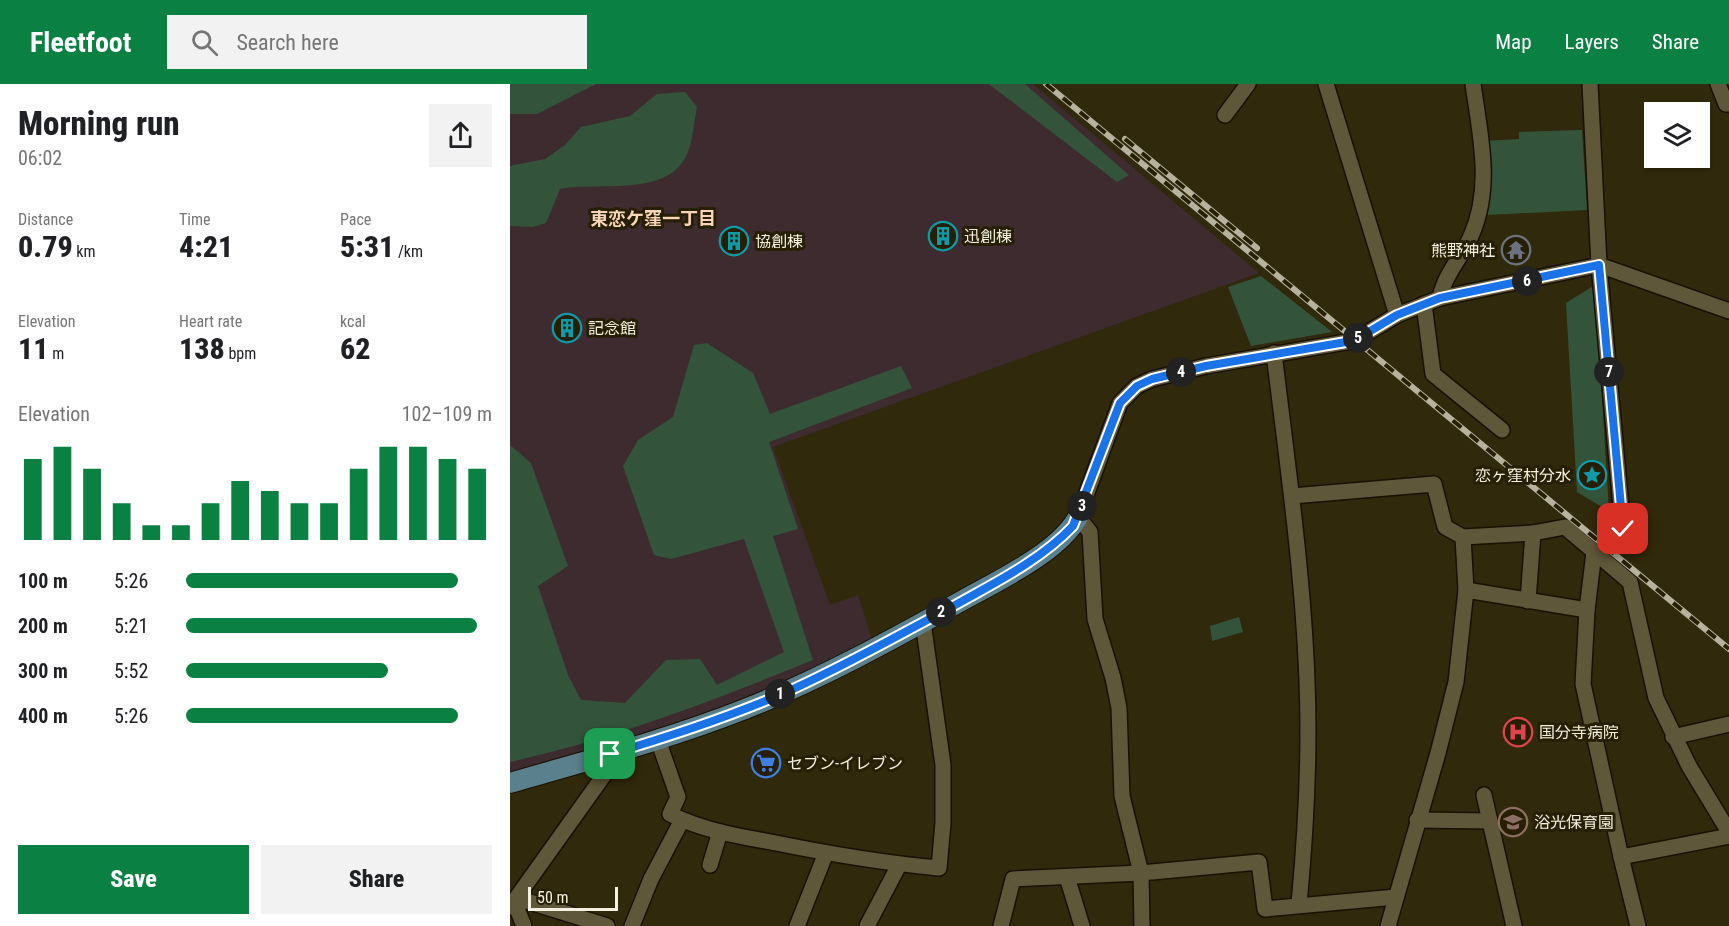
<!DOCTYPE html>
<meta charset="utf-8">
<style>
body{margin:0;font-family:"Roboto Condensed","Noto Sans JP",sans-serif;background:#f2f2f2;color:#202124;height:100vh;display:flex;flex-direction:column;font-size:22px;white-space:nowrap}
*{box-sizing:border-box;margin:0}
p{font-size:20px;color:#757577}
.icon{flex:none;width:33px;height:33px;fill:none;stroke:currentColor;stroke-width:2;stroke-linecap:round;stroke-linejoin:round}
.map{position:relative;flex:1;overflow:hidden}
.side{display:flex;flex-direction:column;background:#fff;width:510px}
.side>*{flex:none}
.controls{position:absolute;left:1134px;top:18px;display:grid;gap:12px}
.controls a{display:grid;place-items:center;width:66px;height:66px;border-radius:0px;background:#fff;box-shadow:0 2px 4px #0004;font-size:30px}
.scale{position:absolute;left:18px;bottom:15px;width:90px;box-sizing:border-box;padding-left:6px;border:3px solid #f4f0df;border-top:0;font-size:16px;line-height:21px;white-space:nowrap;color:#f4f0df;-webkit-text-stroke:4px #271f03;paint-order:stroke}
.pin{position:absolute;display:grid;place-items:center;width:51px;height:51px;color:#fff;margin:-26px;border-radius:12px;box-shadow:0 3px 9px #0006}
.km{position:absolute;width:30px;height:30px;margin:-15px;border-radius:50%;background:#222;color:#fff;font-size:16px;line-height:30px;text-align:center}
.round{display:grid;place-items:center;flex:none;width:63px;height:63px;border-radius:0px;background:#f2f2f2}
.summary{display:flex;align-items:center;justify-content:space-between;height:102px;padding:0 18px}
h1{font-size:33px;font-weight:800;line-height:45px}
.stats{display:grid;grid-template-columns:repeat(3,1fr);gap:9px;height:102px;padding:6px 18px}
.stats div{display:grid;align-content:center}
.stats b{font-size:30px;font-weight:800}
.stats small{font-size:16px;font-weight:400}
.stats p{font-size:16px}
.chart{height:168px;padding:12px 18px}
.chart p{display:flex;justify-content:space-between}
.chart svg{width:100%;height:108px;margin-top:6px;stroke:#0b8043;stroke-width:6}
.cta{display:flex;gap:12px;margin-top:auto;padding:12px 18px}
.cta a{flex:1;height:69px;border-radius:0px;background:#0b8043;color:#fff;font-size:24px;font-weight:800;line-height:69px;text-align:center}
.cta a+a{background:#f2f2f2;color:#202124}
ul{padding:0 18px;list-style:none;font-size:20px}
li{display:grid;grid-template-columns:96px 72px 1fr;align-items:center;height:45px}
li i{height:15px;border-radius:8px;background:#0b8043}
header{display:flex;align-items:center;gap:36px;box-sizing:border-box;height:84px;padding:0 30px;background:#0b8043;color:#fff}
header strong{font-size:28px}
nav{display:flex;gap:33px;margin-inline-start:auto;font-size:21px}
.search{width:420px;height:54px;background:#f2f2f2;display:flex;align-items:center;gap:15px;box-sizing:border-box;padding:0 21px;border-radius:0px;color:#757577;font-size:22px}
main{display:flex;flex:1;min-height:0}
.map>svg:first-child{display:block}
.commercial{fill:#3e2b30}
.green{fill:#33543b}
.lines{fill:none;stroke-linecap:round;stroke-linejoin:round}
.minor-casing{stroke:#191100;stroke-width:18}
.major-casing{stroke:#191100;stroke-width:22}
.minor{stroke:#5f5739;stroke-width:15}
.major{stroke:#5b808d;stroke-width:20}
.rail-casing{stroke:#b7b29d;stroke-width:6}
.rail{stroke:#271f03;stroke-width:4;stroke-dasharray:11;stroke-linecap:butt}
.route-casing{stroke:#fff;stroke-width:12}
.route{stroke:#1a73e8;stroke-width:8}
.labels{text-anchor:middle;dominant-baseline:central;stroke-width:6;stroke-linejoin:round;paint-order:stroke}
.poi-label{font-size:16px;fill:#f4f0df;stroke:#271f03;text-anchor:start}
.neighbourhood-label{font-size:18px;font-weight:bold;fill:#fad6b4;stroke:#271f03}
</style>
<header>
<strong>Fleetfoot</strong>
<div class="search"><svg class="icon" aria-label="search" viewBox="0 0 24 24"><circle cx="10" cy="10" r="6"/><path d="M15 15l6 6"/></svg>Search here</div>
<nav><a>Map</a><a>Layers</a><a>Share</a></nav>
</header>
<main>
<section class="side">
<div class="summary"><div><h1>Morning run</h1><p>06:02</p></div><a class="round"><svg class="icon" aria-label="share" viewBox="0 0 24 24"><path d="M12 15V3M7 8l5-5 5 5M5 13v7h14v-7"/></svg></a></div>
<div class="stats">
<div><p>Distance</p><b>0.79<small> km</small></b></div>
<div><p>Time</p><b>4:21</b></div>
<div><p>Pace</p><b>5:31<small> /km</small></b></div>
</div>
<div class="stats">
<div><p>Elevation</p><b>11<small> m</small></b></div>
<div><p>Heart rate</p><b>138<small> bpm</small></b></div>
<div><p>kcal</p><b>62</b></div>
</div>
<div class="chart"><p><span>Elevation</span>102–109 m</p>
<svg viewBox="0 0 160 44" preserveAspectRatio="none"><path d="M5 44V11M15 44V6M25 44V15M35 44V29M45 44V38M55 44V38M65 44V29M75 44V20M85 44V24M95 44V29M105 44V29M115 44V15M125 44V6M135 44V6M145 44V11M155 44V15"/></svg>
</div>
<ul>
<li><b>100 m</b>5:26<i style="width:89%"></i></li>
<li><b>200 m</b>5:21<i style="width:95%"></i></li>
<li><b>300 m</b>5:52<i style="width:66%"></i></li>
<li><b>400 m</b>5:26<i style="width:89%"></i></li>
</ul>
<div class="cta"><a>Save</a><a>Share</a></div>
</section>
<div class="map">
<svg width="1219" height="842" viewBox="0 0 1219 842">
<rect width="100%" height="100%" fill="#31290c"/>
<path class="commercial" d="M 0,0 L 523,0 L 749,189 L 263,363 L 320,521 L 348,511 L 362,556 L 278,597 L 158,644 L 0,689 Z"/>
<g class="green">
<path d="M 0,0 L 86,0 L 27,30 L 0,30 Z"/>
<path d="M 479,0 L 515,0 L 619,91 L 607,98 Z"/>
<path d="M 175,8 L 187,23 C 184,37 183,55 178,68 C 160,115 87,97 50,105 L 36,139 L 23,143 L 0,142 L 0,82 L 35,75 L 55,61 L 71,43 L 120,32 L 147,10 Z"/>
<path d="M 1072,46 L 1077,126 L 977,131 L 974,57 L 1009,55 L 1009,48 Z"/>
<path d="M 751,192 L 822,248 L 741,262 L 718,203 Z"/>
<path d="M 1085,201 L 1099,427 L 1067,408 L 1056,219 Z"/>
<path d="M 197,259 L 243,289 L 260,330 L 391,282 L 402,304 L 259,358 L 288,445 L 263,452 L 303,576 C 205,616 104,655 0,678 L 0,361 L 21,379 L 58,482 L 28,502 L 58,591 L 71,616 L 115,619 L 156,576 L 190,575 L 207,601 L 274,568 L 234,455 L 161,475 L 144,471 L 113,382 L 128,356 L 163,333 L 184,261 Z"/>
<path d="M 729,533 L 733,548 L 702,557 L 700,542 Z"/>
</g>
<g class="lines">
<g class="minor-casing">
<g id="minor">
<path d="M 816,0 L 887,231"/>
<path d="M 1080,0 L 1089,181 L 1113,445"/>
<path d="M 1208,0 L 1216,20 L 1219,20"/>
<path d="M 715,31 L 738,0"/>
<path d="M 1089,181 L 1219,227"/>
<path d="M 930,214 C 934,191 952,173 961,152 C 983,103 970,51 963,0"/>
<path d="M 914,220 L 923,290 L 992,346"/>
<path d="M 764,269 C 777,378 793,487 797,597 C 800,671 796,746 789,820"/>
<path d="M 782,412 L 924,400 L 935,443 L 953,453 L 1023,449 L 1055,443 L 1120,498 L 1146,614 L 1179,682 L 1219,748"/>
<path d="M 956,506 L 1077,526 L 1073,600 L 1111,773 L 1219,752"/>
<path d="M 1018,517 L 1023,449"/>
<path d="M 1077,526 L 1084,468"/>
<path d="M 1163,653 L 1219,640"/>
<path d="M 148,656 L 168,713 L 160,730 C 194,747 229,752 266,759 C 320,770 374,779 429,784 L 433,739 L 433,681 L 413,538"/>
<path d="M 974,711 L 1004,842"/>
<path d="M 907,736 L 980,737"/>
<path d="M 1111,773 L 1128,842"/>
<path d="M 200,781 L 210,748"/>
<path d="M 557,793 L 572,842"/>
<path d="M 7,814 L 97,842"/>
<path d="M 0,819 L 8,827 L 14,842"/>
<path d="M 2,820 L 102,680 L 100,670"/>
<path d="M 122,842 L 141,795 L 172,736"/>
<path d="M 287,842 L 316,769"/>
<path d="M 357,842 L 389,781"/>
<path d="M 491,842 L 503,795 L 631,789 L 749,778 L 755,825 L 886,813"/>
<path d="M 632,842 L 631,789 L 612,712 L 609,624 L 603,594 L 585,535 L 580,448 L 568,433 L 610,319 L 627,302 L 642,295 L 696,282 L 836,258 L 852,252 L 887,231 L 930,214 L 1089,181"/>
<path d="M 878,842 L 928,669 L 946,598 L 956,506 L 953,453"/>
</g>
</g>
<g class="major-casing">
<path id="major" d="M 0,699 C 79,676 159,655 235,625 C 311,595 383,555 455,515 C 489,496 549,468 568,433"/>
</g>
<use href="#minor" class="minor"/>
<use href="#major" class="major"/>
<g class="rail-casing">
<g id="rail">
<path d="M 536,0 L 1219,565"/>
<path d="M 615,55 L 747,164"/>
</g>
</g>
<use href="#rail" class="rail"/>
</g>
<g class="lines">
<g class="route-casing">
<path id="route" d="M 100,670 C 158,653 216,634 272,610 C 329,585 383,554 438,525 C 480,501 529,478 563,442 L 610,319 L 627,302 L 642,295 L 696,282 L 836,258 L 852,252 L 887,231 L 930,214 L 1089,181 L 1113,445"/>
</g>
<use href="#route" class="route"/>
</g>
<defs>
<g id="building-ring" transform="scale(1.5)"><circle r="9.5" fill="#271f03" stroke="#0f9aa8" stroke-width="1.5"/><path d="M-4-6H4V6H1V3H-1V6H-4ZM-2.5-4.3h1.7v1.8h-1.7ZM.8-4.3h1.7v1.8H.8ZM-2.5-1h1.7V.8h-1.7ZM.8-1h1.7V.8H.8Z" fill="#0f9aa8"/></g>
<g id="temple-ring" transform="scale(1.5)"><circle r="9.5" fill="#271f03" stroke="#6b7280" stroke-width="1.5"/><path d="M0-6L5-2H3V0L6.5 2.5H4V6H1.5V3h-3V6H-4V2.5H-6.5L-3 0V-2H-5Z" fill="#6b7280"/></g>
<g id="sight-ring" transform="scale(1.5)"><circle r="9.5" fill="#271f03" stroke="#0f9aa8" stroke-width="1.5"/><path d="M0-6L1.8-2.2L6-1.7L2.9 1.2L3.7 5.4L0 3.3L-3.7 5.4L-2.9 1.2L-6-1.7L-1.8-2.2Z" fill="#0f9aa8"/></g>
<g id="hospital-ring" transform="scale(1.5)"><circle r="9.5" fill="#271f03" stroke="#e0444e" stroke-width="1.5"/><path d="M-5-5h3v3.5h4V-5h3V5h-3V1.5h-4V5h-3Z" fill="#e0444e"/></g>
<g id="supermarket-ring" transform="scale(1.5)"><circle r="9.5" fill="#271f03" stroke="#3f7fe0" stroke-width="1.5"/><path d="M-6-5.5h2.5l.6 2H6L4.5 2H-2.5L-4.4-4H-6ZM-1.5 3.2a1.3 1.3 0 1 0 .1 0ZM3 3.2a1.3 1.3 0 1 0 .1 0Z" fill="#3f7fe0"/></g>
<g id="school-ring" transform="scale(1.5)"><circle r="9.5" fill="#271f03" stroke="#8d6e63" stroke-width="1.5"/><path d="M0-5L7-2L0 1L-7-2ZM-4 1L0 2.5L4 1V4Q0 6-4 4Z" fill="#8d6e63"/></g>
</defs>
<g fill-rule="evenodd">
<use href="#building-ring" x="433" y="152"/>
<use href="#building-ring" x="224" y="157"/>
<use href="#temple-ring" x="1006" y="166"/>
<use href="#building-ring" x="57" y="244"/>
<use href="#sight-ring" x="1082" y="391"/>
<use href="#hospital-ring" x="1008" y="648"/>
<use href="#supermarket-ring" x="256" y="679"/>
<use href="#school-ring" x="1003" y="738"/>
</g>
<g class="labels">
<g class="poi-label">
<text x="454" y="152">迅創棟</text>
<text x="245" y="157">協創棟</text>
<text x="985" y="166" text-anchor="end">熊野神社</text>
<text x="78" y="244">記念館</text>
<text x="1061" y="391" text-anchor="end">恋ヶ窪村分水</text>
<text x="1029" y="648">国分寺病院</text>
<text x="277" y="679">セブン-イレブン</text>
<text x="1024" y="738">浴光保育園</text>
</g>
<g class="neighbourhood-label">
<text x="143" y="134">東恋ケ窪一丁目</text>
</g>
</g>
</svg>
<div class="controls">
<a><svg class="icon" aria-label="layers" viewBox="0 0 24 24"><path d="M12 4l9 5-9 5-9-5zM3 14l9 5 9-5"/></svg></a>
</div>
<div class="scale">50 m</div>
<div class="pin" style="left:100px;top:670px;background:#1e9e55"><svg class="icon" aria-label="arrive" viewBox="0 0 24 24"><path d="M6 21V4h12l-3 4 3 4H6"/></svg></div>
<div class="pin" style="left:1113px;top:445px;background:#d93025"><svg class="icon" aria-label="check" viewBox="0 0 24 24"><path d="M5 12l5 5 9-10"/></svg></div>
<b class="km" style="left:270px;top:610px">1</b>
<b class="km" style="left:431px;top:528px">2</b>
<b class="km" style="left:572px;top:422px">3</b>
<b class="km" style="left:671px;top:288px">4</b>
<b class="km" style="left:848px;top:254px">5</b>
<b class="km" style="left:1017px;top:197px">6</b>
<b class="km" style="left:1099px;top:288px">7</b>
</div>
</main>
